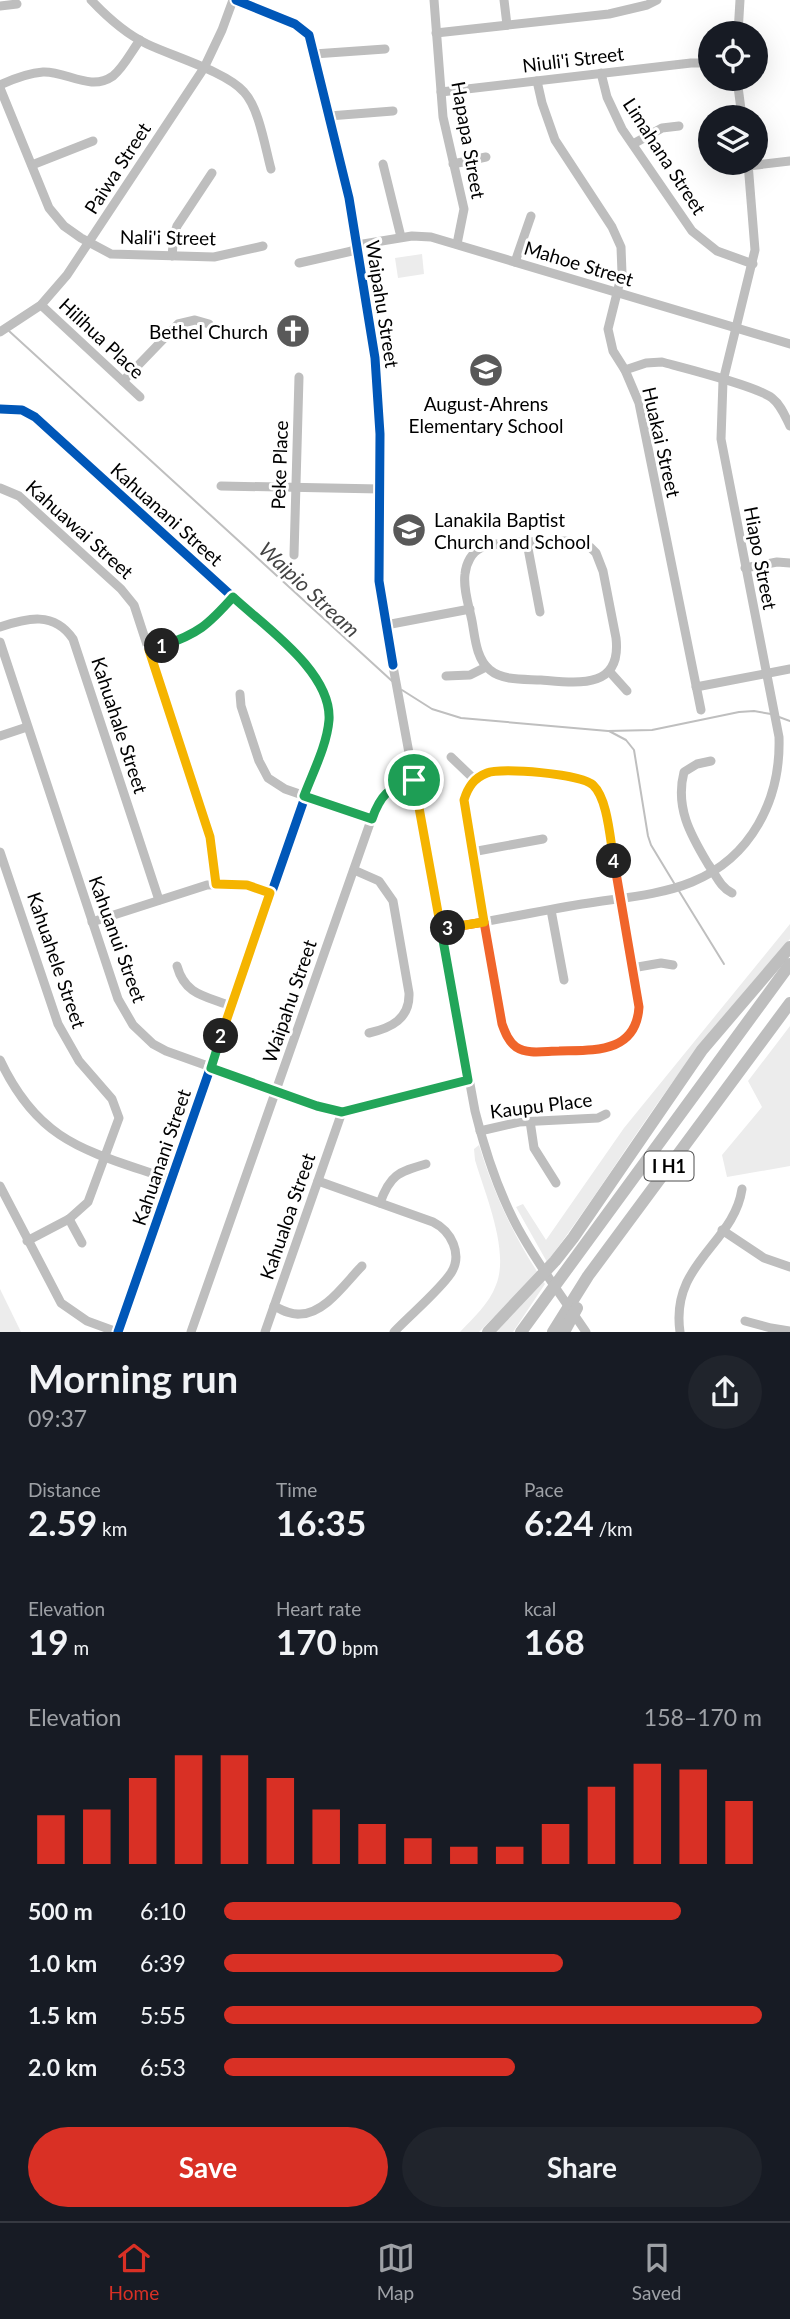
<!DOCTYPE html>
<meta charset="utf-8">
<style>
body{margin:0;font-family:Lato,sans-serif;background:#20242c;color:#f1f3f6;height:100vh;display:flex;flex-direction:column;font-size:26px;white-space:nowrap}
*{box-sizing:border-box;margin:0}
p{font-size:23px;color:#9ea1a6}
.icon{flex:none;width:38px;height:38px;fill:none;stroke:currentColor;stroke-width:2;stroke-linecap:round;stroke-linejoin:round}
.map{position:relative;height:1332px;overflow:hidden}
.side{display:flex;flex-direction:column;background:#171b24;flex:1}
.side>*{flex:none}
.buttons{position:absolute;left:698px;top:21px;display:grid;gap:14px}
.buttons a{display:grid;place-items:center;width:70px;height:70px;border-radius:50%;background:#171b24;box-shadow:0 7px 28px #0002;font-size:35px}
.pin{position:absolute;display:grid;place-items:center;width:60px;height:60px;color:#fff;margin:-30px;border:4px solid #fff;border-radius:50%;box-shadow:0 2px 7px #0007}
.km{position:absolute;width:35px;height:35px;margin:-18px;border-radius:50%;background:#222;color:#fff;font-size:19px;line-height:35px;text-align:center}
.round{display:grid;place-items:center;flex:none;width:74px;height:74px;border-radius:37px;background:#20242c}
.overview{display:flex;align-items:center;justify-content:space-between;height:119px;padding:0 28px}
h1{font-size:38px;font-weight:700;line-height:52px}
.stats{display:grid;grid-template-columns:repeat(3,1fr);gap:10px;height:119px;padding:7px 28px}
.stats div{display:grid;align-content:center}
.stats b{font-size:35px;font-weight:700}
.stats small{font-size:19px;font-weight:400}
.stats p{font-size:19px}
.chart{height:196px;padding:14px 28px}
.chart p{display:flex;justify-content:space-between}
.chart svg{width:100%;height:126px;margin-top:7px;stroke:#d93025;stroke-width:6}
.action{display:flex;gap:14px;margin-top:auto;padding:14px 28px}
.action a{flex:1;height:80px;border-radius:42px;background:#d93025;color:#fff;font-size:28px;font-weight:700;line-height:80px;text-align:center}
.action a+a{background:#20242c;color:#f1f3f6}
ul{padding:0 28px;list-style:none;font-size:23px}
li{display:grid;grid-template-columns:112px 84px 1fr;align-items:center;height:52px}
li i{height:18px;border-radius:9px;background:#d93025}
.dock{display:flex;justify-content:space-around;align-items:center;height:98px;border-top:2px solid #363941;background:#171b24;font-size:19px;color:#9ea1a6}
.dock a{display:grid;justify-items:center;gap:4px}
.dock .on{color:#d93025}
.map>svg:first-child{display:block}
.green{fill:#ececec}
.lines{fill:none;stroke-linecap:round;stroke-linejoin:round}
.stream{stroke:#bfbfbf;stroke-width:2}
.minor{stroke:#bebebe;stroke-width:9}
.highway{stroke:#bebebe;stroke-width:12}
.cycleway-casing{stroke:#fff;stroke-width:13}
.cycleway{stroke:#0057b8;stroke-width:9}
.split-1-casing{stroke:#fff;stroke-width:14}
.split-2-casing{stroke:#fff;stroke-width:14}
.split-3-casing{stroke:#fff;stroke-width:14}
.split-4-casing{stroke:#fff;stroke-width:14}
.split-5-casing{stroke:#fff;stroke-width:14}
.split-1{stroke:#22a559;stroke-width:9}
.split-2{stroke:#f5b400;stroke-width:9}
.split-3{stroke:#22a559;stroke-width:9}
.split-4{stroke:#f0652b;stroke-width:9}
.split-5{stroke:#f5b400;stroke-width:9}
.labels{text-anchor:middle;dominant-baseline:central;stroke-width:6;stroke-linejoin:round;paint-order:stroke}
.shield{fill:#fff;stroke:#4c4c4c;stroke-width:2}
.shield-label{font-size:18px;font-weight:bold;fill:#000}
.street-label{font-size:19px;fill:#000;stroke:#fff}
.poi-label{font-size:19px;fill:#000;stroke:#fff;text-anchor:end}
.water-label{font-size:21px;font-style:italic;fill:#444;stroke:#fff}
</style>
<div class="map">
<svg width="790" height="1332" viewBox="0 0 790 1332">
<rect width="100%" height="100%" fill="#fff"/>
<g class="green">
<path d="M 422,254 L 424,274 L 398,278 L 395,258 Z"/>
<path d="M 790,924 L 790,939 C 749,986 708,1033 672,1083 C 629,1142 591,1204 547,1262 L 516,1207 L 523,1204 L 546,1240 L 624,1128 Z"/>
<path d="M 790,1026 L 790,1166 L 727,1177 L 722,1155 L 762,1107 L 748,1081 Z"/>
<path d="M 479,1145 C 493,1191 512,1233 538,1273 L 479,1332 L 460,1332 C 473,1318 489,1304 496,1285 C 510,1251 485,1194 475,1160 L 474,1149 Z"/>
<path d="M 542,1280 L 545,1284 L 513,1332 L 492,1332 Z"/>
<path d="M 0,1289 L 21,1332 L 0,1332 Z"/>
</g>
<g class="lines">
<g class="stream">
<path d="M 9,331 L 392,681"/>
<path d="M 402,690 L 432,709 L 461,718 L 608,731 L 652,730 L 739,712 L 754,711 L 771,714"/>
<path d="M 779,717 L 790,721"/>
<path d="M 609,731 L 626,740 L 634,750 L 648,836 L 651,845 L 674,883"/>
<path d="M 679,891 L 724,964"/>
</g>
<g class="minor">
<path d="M 91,0 C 107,17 126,34 147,44 C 172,56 227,72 244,92 C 259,108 265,147 271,169"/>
<path d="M 236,0 C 257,10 300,18 311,39 L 351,207 L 375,358 L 380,434 L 378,561 L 381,601 L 475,1111 C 486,1155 500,1198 523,1237 C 542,1270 565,1301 586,1332"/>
<path d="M 434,0 L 443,117 L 464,209 L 457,244"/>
<path d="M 504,0 L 507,25"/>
<path d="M 0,6 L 17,4"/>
<path d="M 436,33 L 609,14 L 647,5 L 657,0"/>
<path d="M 738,33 L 740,0"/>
<path d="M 314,54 L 385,49"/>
<path d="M 601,73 L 607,97 L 622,129 L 692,231 L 717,251 L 753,264"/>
<path d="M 737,79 L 742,117"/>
<path d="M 537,81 L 542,103 L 555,140 L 612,227 L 621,247 L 622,273 L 608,329 L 613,351 L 625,370 L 639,403 L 701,710"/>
<path d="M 0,85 C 13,79 28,73 43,72 C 67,71 90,92 113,76 C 124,67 131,52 140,40"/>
<path d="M 0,88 L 49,208 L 64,226 L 81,238 L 111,254 L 214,257 L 263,246"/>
<path d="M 441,92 L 691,63 L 710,63"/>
<path d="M 329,116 L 393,111"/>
<path d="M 633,144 L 662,128 L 679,126"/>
<path d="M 383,164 L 401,237"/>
<path d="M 453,164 L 486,157"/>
<path d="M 32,165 L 93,141"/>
<path d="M 748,166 L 790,161"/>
<path d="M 357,245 L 412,236 L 431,237 L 790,344"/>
<path d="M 172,256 L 174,235 L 177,226 L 212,173"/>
<path d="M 515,262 L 531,216"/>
<path d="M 299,263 L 352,251 L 357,245"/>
<path d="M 41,305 L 140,397"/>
<path d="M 0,332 L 41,305 L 67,275 L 204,68 L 222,30 L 233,0"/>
<path d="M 625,370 L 646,363 L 662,362 C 684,368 757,386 772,398 C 781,405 785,416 790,426"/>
<path d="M 123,381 L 178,324 L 195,320 L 209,324"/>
<path d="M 0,409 L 22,410 L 35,417 L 301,659 C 323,681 334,706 326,737 L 118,1332"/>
<path d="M 221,486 L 380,489"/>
<path d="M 0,488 L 19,496 L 121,589 L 134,605 L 210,837 L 216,884"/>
<path d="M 566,541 L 590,547 L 596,553 L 603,571 L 616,638 C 622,690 577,683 541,680 C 525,679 503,681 490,670 C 476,659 475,637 472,621 C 469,606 463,589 465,574 C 466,563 472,552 481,548 C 496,540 547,542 566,541 Z"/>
<path d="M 527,543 L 540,612"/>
<path d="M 294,555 L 299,377"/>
<path d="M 745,568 L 777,562 L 790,563"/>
<path d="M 386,625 L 470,609"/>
<path d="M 0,627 C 27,618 54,611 73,639 L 159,900"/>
<path d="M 0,642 L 118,999 L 133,1025 L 153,1044 L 166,1051 L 331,1110 L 342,1112 L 354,1110 L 468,1080"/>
<path d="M 149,650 C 194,636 201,632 233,597"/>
<path d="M 609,671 L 627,691"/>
<path d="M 446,676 L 470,675 L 486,667"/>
<path d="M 696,687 L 790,669"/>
<path d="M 240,694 L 241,706 L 259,761 L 268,778 L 285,789 L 372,819"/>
<path d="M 0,736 L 27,727"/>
<path d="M 451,757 L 475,780"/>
<path d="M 711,761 L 697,764 L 684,772 C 675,807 690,834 708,864 C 716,875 720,887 732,893"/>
<path d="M 500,771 L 581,778 L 593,785 L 601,795 L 639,1007 C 636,1049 602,1049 570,1051 C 555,1051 540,1053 526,1051 L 514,1046 L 505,1033 L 464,800 C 470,783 481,772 500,771 Z"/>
<path d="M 0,852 L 58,1024 L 79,1061 L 112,1099 L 119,1118 L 88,1202 L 69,1219 L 27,1241"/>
<path d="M 472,852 L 543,839"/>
<path d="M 354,870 L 379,881 L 393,901 L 409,993 C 410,1019 391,1028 369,1033"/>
<path d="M 551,910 L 564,980"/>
<path d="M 92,922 L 207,885 L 239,884 L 270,893"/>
<path d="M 441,930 C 488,921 535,912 582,904 C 617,898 658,896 692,882 C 751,858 781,800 779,737 L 721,439 L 723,381 L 755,250 L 748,163"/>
<path d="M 177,966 C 185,995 205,996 231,1006"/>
<path d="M 632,968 L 661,963 L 673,965"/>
<path d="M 0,1060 C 40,1145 89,1151 171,1180"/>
<path d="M 530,1121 L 534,1148 L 556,1183"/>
<path d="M 480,1131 L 519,1122 L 598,1118 L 606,1114"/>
<path d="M 318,1181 L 433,1222 C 451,1231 463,1254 451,1273 C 439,1291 410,1315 394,1332"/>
<path d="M 0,1186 L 61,1303 L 87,1321 L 117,1332"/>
<path d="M 380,1203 C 390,1175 398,1172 426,1164"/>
<path d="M 69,1219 L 82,1243"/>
<path d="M 722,1230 L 764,1258 L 790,1267"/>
<path d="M 274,1306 C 282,1310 291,1315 300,1314 C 325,1314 346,1282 362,1266"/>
<path d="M 745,1321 L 771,1328 L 790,1331"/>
<path d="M 191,1332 L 376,806 L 388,789 L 414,780"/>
<path d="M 265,1332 L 342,1112"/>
<path d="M 680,1332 C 670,1263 734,1244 742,1189"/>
</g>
<g class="highway">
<path d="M 488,1332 L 555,1261 L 573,1238 L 702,1050 L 790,947"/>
<path d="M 521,1332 L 790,964"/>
<path d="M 553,1332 L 588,1276 L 790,1003"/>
<path d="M 564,1332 L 577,1308"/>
</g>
<g class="cycleway-casing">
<g id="cycleway">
<path d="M 236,0 L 295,24 L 309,35 L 349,198 L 375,358 L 380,434 L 379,581 L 393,665"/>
<path d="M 0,409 L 22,410 L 35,417 L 301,659 C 323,681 334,706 326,737 L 118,1332"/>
</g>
</g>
<use href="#cycleway" class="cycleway"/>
</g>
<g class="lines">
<g class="split-1-casing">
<path id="split-1" d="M 162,646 C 198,634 208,625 233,597 C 265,627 332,672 329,720 C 327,745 313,772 304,796 L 372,819 C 380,796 389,786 414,780"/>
</g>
<g class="split-2-casing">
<path id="split-2" d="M 162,646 L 149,650 L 210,837 L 216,884 L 247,885 L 270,893 L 221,1036"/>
</g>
<g class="split-3-casing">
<path id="split-3" d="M 221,1036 L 211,1068 L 317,1106 L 342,1112 L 468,1080 L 441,929 L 448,928"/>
</g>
<g class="split-4-casing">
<path id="split-4" d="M 448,928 L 484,922 L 502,1024 C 505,1032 508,1041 516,1047 C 528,1055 545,1051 559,1051 C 593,1050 636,1054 639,1007 L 614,861"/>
</g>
<g class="split-5-casing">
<path id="split-5" d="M 414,780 L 441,929 L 484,922 L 464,800 C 468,787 474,778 487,773 C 501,767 582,774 593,785 C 608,799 610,840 614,861"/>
</g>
<use href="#split-1" class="split-1"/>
<use href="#split-2" class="split-2"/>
<use href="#split-3" class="split-3"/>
<use href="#split-4" class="split-4"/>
<use href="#split-5" class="split-5"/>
</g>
<defs>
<g id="church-disc" transform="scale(1.75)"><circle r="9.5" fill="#595959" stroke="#fff"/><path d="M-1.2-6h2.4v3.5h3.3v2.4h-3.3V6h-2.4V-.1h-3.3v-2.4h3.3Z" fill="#fff"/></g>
<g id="school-disc" transform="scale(1.75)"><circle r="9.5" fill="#595959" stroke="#fff"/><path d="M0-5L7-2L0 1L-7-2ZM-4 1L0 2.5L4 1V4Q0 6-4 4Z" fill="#fff"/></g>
</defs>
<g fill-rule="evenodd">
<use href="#church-disc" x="293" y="331"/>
<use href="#school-disc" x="486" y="370"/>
<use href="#school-disc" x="409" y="530"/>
</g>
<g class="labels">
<rect class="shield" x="644.5" y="1151.5" width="49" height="29" rx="5"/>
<g class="shield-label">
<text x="669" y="1166">I H1</text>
</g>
<g class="street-label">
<text transform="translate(573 59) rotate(-7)">Niuli'i Street</text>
<text transform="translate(469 140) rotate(80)">Hapapa Street</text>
<text transform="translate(665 156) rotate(57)">Limahana Street</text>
<text transform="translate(117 168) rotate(-57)">Paiwa Street</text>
<text transform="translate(168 237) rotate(1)">Nali'i Street</text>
<text transform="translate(579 263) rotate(17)">Mahoe Street</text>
<text transform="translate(383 304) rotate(81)">Waipahu Street</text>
<text transform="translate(102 338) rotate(43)">Hilihua Place</text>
<text transform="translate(662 442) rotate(77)">Huakai Street</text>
<text transform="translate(279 465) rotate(-88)">Peke Place</text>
<text transform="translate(167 514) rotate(42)">Kahuanani Street</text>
<text transform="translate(80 529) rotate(42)">Kahuawai Street</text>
<text transform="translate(761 558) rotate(79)">Hiapo Street</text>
<text transform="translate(120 725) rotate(72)">Kahuahale Street</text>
<text transform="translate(118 939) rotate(70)">Kahuanui Street</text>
<text transform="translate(57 960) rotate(71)">Kahuahele Street</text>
<text transform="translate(289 1001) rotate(-71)">Waipahu Street</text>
<text transform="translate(541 1105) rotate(-7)">Kaupu Place</text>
<text transform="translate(161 1157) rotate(-71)">Kahuanani Street</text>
<text transform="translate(287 1216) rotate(-71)">Kahualoa Street</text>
</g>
<g class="poi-label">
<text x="268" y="331">Bethel Church</text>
<text x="486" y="403" text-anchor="middle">August-Ahrens<tspan x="486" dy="22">Elementary School</tspan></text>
<text x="434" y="519" text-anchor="start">Lanakila Baptist<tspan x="434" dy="22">Church and School</tspan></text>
</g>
<g class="water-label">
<text transform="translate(310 589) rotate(43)">Waipio Stream</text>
</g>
</g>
</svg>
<div class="buttons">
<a><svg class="icon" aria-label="locate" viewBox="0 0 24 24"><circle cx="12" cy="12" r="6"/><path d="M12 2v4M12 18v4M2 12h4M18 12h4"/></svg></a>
<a><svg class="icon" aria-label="layers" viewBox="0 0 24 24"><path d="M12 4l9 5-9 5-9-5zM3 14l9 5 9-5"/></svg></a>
</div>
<div class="pin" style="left:414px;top:780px;background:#1e9e55"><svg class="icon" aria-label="arrive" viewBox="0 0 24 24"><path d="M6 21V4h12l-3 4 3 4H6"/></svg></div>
<b class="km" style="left:162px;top:646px">1</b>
<b class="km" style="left:221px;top:1036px">2</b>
<b class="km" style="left:448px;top:928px">3</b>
<b class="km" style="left:614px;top:861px">4</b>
</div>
<section class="side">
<div class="overview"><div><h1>Morning run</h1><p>09:37</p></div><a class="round"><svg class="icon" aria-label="share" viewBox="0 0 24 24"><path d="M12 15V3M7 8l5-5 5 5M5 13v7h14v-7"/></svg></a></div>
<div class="stats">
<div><p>Distance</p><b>2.59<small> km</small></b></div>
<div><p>Time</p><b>16:35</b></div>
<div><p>Pace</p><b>6:24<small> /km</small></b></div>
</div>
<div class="stats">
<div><p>Elevation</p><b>19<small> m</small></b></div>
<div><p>Heart rate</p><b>170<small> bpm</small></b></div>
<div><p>kcal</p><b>168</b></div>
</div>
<div class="chart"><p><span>Elevation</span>158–170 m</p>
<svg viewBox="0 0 160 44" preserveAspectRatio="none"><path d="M5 44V27M15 44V25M25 44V14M35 44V6M45 44V6M55 44V14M65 44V25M75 44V30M85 44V35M95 44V38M105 44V38M115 44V30M125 44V17M135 44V9M145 44V11M155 44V22"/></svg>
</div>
<ul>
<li><b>500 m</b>6:10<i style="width:85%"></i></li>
<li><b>1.0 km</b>6:39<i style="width:63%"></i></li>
<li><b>1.5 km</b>5:55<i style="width:100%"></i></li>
<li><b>2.0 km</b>6:53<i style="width:54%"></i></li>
</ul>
<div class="action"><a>Save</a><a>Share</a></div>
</section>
<nav class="dock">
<a class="on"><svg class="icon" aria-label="home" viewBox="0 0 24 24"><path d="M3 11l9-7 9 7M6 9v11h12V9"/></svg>Home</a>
<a><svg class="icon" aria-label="map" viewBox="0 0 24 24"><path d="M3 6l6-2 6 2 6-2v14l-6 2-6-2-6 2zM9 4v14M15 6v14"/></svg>Map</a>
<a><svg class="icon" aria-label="saved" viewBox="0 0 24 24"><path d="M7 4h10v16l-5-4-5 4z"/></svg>Saved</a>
</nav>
